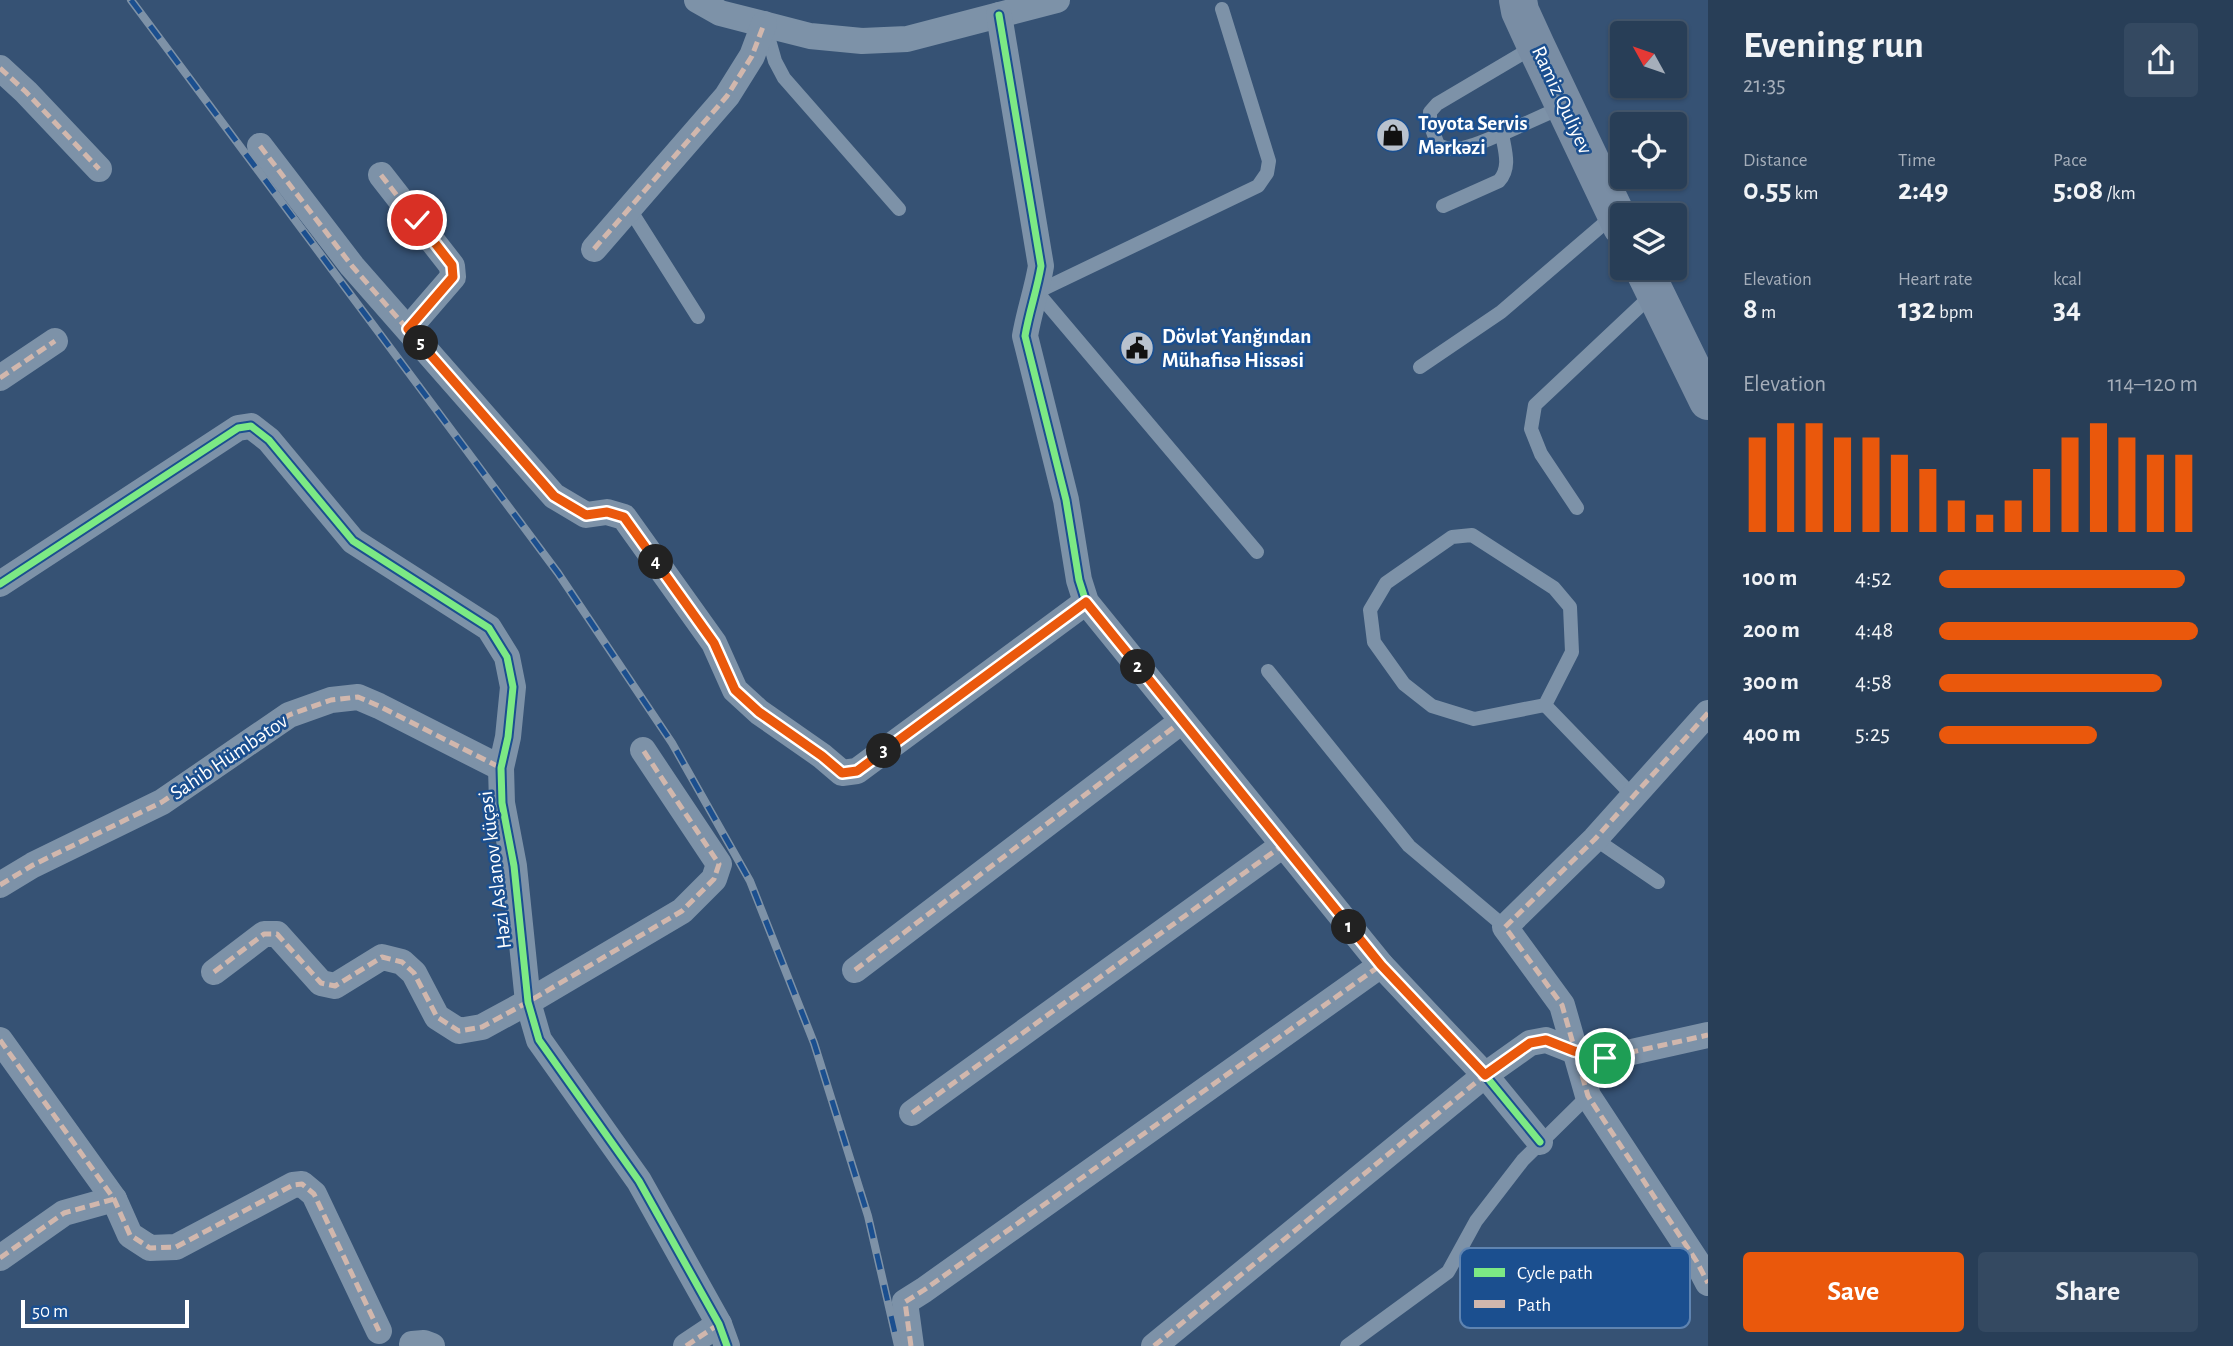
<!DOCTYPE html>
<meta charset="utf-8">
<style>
body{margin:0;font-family:"Alegreya Sans",sans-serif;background:#344961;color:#f1f3f6;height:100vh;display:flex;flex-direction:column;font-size:26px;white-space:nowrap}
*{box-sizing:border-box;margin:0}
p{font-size:23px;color:#a5aeba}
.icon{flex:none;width:38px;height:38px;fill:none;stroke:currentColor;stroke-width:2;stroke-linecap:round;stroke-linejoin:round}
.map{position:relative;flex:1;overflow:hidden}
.details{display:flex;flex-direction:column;background:#283e57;width:525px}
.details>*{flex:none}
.needle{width:46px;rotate:310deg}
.buttons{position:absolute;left:1610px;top:21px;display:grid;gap:14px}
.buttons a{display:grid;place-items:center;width:77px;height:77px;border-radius:7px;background:#283e57;box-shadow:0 2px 5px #0004,0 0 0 2px #44576d;font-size:35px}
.scale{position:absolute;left:21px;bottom:18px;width:168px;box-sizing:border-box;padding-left:7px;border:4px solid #fff;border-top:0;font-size:19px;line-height:24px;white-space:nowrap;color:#fff;-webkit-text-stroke:5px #1b4f8f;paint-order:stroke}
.pin{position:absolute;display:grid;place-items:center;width:60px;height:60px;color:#fff;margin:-30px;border:4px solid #fff;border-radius:50%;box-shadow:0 2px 7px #0007}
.km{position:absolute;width:35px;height:35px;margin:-18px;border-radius:50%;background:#222;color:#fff;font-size:19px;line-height:35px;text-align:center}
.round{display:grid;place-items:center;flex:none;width:74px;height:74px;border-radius:7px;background:#344961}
.summary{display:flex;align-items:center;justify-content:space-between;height:119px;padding:0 35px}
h1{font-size:38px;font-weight:700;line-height:52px}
.stats{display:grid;grid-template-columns:repeat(3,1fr);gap:10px;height:119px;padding:7px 35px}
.stats div{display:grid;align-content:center}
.stats b{font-size:30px;font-weight:700}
.stats small{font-size:19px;font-weight:400}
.stats p{font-size:19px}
.chart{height:196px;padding:14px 35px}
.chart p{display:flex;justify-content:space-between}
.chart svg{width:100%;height:126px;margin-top:7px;stroke:#ea580c;stroke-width:6}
.cta{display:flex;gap:14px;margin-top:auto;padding:14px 35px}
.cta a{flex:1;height:80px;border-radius:7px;background:#ea580c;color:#fff;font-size:28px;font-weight:700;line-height:80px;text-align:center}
.cta a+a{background:#344961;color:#f1f3f6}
ul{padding:0 35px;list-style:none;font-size:23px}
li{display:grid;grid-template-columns:112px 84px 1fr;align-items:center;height:52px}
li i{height:18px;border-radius:9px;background:#ea580c}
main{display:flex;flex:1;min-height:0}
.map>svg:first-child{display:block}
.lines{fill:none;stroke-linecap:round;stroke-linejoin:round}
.lane{stroke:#7d92a8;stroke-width:14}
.street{stroke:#7d92a8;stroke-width:26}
.secondary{stroke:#798da4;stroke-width:38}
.rail-casing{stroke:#7e92a7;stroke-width:8}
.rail{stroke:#1b4f8f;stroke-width:5;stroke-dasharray:16;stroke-linecap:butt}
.quiet{stroke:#d1b7ad;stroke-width:5;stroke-dasharray:10 5;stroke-linecap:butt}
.cycleway-casing{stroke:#1b4f8f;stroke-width:11}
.cycleway{stroke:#7ce984;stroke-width:7}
.route-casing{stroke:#fff;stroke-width:14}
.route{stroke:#ea580c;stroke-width:9}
.labels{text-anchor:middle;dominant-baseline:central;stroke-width:5;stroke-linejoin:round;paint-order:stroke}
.street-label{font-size:21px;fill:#fff;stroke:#1b4f8f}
.poi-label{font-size:21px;font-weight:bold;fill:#fff;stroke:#1b4f8f;text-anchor:start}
.key{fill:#1b4f8f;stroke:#5f84b1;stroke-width:2}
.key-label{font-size:19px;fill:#fff}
</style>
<main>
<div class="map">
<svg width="1708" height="1346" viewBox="0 0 1708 1346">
<rect width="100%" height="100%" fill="#365274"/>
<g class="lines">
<g class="lane">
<path d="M 1222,9 L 1269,161 L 1267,173 L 1258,186 L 1037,292 L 1257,552"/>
<path d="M 765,26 L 775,61 L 784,78 L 899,209"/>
<path d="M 1502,134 C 1482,141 1458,156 1438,145 L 1430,124 L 1430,112 L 1437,104 L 1535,46"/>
<path d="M 1443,206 L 1499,181 C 1511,168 1505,151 1502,134 L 1562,107"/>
<path d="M 629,208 L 698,317"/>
<path d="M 1420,367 L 1501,312 L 1614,215"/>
<path d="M 1577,508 L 1541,454 L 1531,429 L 1535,405 L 1654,293"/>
<path d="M 1268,671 L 1409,846 L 1505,927"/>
<path d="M 1545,705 L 1474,719 L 1432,706 L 1404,684 L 1374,642 L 1370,610 L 1386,583 L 1452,537 L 1472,535 L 1554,588 L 1570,607 L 1572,652 L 1545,705 L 1633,796"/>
<path d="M 1595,839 L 1658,882"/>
<path d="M 1347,1346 L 1448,1272 L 1476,1221 L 1523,1160 L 1588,1096"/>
</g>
<g class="street">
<path d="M 697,0 L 720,13 L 810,36 L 862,41 L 907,39 L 1057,0"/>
<path d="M 999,15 L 1041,266 C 1037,290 1029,312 1025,336 L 1066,500 L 1079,580 L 1086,602 L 1381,965 L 1485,1075 L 1540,1142"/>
<path d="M 0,68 L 26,92 L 99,169"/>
<path d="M 260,146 L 352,266 L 554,496 L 586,515 L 607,512 L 624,517 L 714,643 L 735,690 L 759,712 L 822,756 L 842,773 L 857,771 L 1086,602"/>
<path d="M 381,175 L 452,266 L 453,277 L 408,329"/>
<path d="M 594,249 L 727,96 L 752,56 L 764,24"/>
<path d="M 0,378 L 55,341"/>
<path d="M 0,584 L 238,428 L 251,426 L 269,440 L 353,541 L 489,628 L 507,657 L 513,687 L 508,737 L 501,768 L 502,803 L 514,866 L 528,1002 L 539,1040 L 639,1181 L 719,1324 L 727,1346"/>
<path d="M 1708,713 L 1595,839 L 1505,927 L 1562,1005 L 1588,1096 L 1697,1262 L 1708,1283"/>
<path d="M 0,885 L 33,865 L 162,802 L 289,715 L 331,700 L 358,697 L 379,706 L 501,768"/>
<path d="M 855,970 L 1182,721"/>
<path d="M 214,972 L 264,934 L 277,934 L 321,983 L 335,986 L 382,957 L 402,962 L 414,973 L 437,1017 L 459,1031 L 482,1027 L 528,1002 L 682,911 L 714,879 L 719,864 L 643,750"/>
<path d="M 0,1040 L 114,1199 L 130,1235 L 150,1248 L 176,1247 L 293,1185 L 302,1184 L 314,1194 L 379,1331"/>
<path d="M 912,1113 L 1283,845"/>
<path d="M 0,1258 L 64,1213 L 114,1199"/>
<path d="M 412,1344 L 424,1343 L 432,1346"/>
<path d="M 686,1346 L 719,1324"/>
<path d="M 911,1346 L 905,1302 L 924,1290 L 1381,965"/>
<path d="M 1154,1346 L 1485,1075 L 1530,1043 L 1546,1040 L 1574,1051 L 1605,1058 L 1708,1035"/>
</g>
<g class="secondary">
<path d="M 1518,0 L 1520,11 L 1536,46 L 1622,227"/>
<path d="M 1643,268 L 1708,401"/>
</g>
<g class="rail-casing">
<path id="rail" d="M 131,0 L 558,573 L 672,743 L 750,881 L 814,1043 L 868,1216 L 898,1346"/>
</g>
<use href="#rail" class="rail"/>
<g class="quiet">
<path d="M 0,68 L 26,92 L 99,169"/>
<path d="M 260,146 L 352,266 L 554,496 L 586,515 L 607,512 L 624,517 L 714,643 L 735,690 L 759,712 L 822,756 L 842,773 L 857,771 L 1086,602"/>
<path d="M 381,175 L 452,266 L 453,277 L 408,329"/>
<path d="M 594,249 L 727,96 L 752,56 L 764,24"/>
<path d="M 0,378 L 55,341"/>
<path d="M 1708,713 L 1595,839 L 1505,927 L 1562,1005 L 1588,1096 L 1697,1262 L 1708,1283"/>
<path d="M 0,885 L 33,865 L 162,802 L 289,715 L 331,700 L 358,697 L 379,706 L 501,768"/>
<path d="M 855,970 L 1182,721"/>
<path d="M 214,972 L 264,934 L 277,934 L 321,983 L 335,986 L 382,957 L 402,962 L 414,973 L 437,1017 L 459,1031 L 482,1027 L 528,1002 L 682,911 L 714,879 L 719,864 L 643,750"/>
<path d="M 0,1040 L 114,1199 L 130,1235 L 150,1248 L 176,1247 L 293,1185 L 302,1184 L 314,1194 L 379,1331"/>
<path d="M 912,1113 L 1283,845"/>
<path d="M 0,1258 L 64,1213 L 114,1199"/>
<path d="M 686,1346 L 719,1324"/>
<path d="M 911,1346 L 905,1302 L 924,1290 L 1381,965"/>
<path d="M 1154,1346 L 1485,1075 L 1530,1043 L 1546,1040 L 1574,1051 L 1605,1058 L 1708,1035"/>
</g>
<g class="cycleway-casing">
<g id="cycleway">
<path d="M 999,15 L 1041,266 C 1037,290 1029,312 1025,336 L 1066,500 L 1079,580 L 1086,602 L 1381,965 L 1485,1075 L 1540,1142"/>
<path d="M 0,584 L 238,428 L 251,426 L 269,440 L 353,541 L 489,628 L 507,657 L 513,687 L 508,737 L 501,768 L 502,803 L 514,866 L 528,1002 L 539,1040 L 639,1181 L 719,1324 L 727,1346"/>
</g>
</g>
<use href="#cycleway" class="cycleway"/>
</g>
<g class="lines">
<g class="route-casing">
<path id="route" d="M 417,220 L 452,265 L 453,277 L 408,329 L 554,496 L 586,515 L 607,512 L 624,517 L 714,643 L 735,690 L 759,712 L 822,756 L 842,773 L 857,771 L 1086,602 L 1381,965 L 1485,1075 L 1530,1043 L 1546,1040 L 1574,1051 L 1605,1058"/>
</g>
<use href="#route" class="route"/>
</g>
<defs>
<g id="shop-disc" transform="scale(1.75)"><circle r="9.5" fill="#b9c2ce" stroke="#1b4f8f"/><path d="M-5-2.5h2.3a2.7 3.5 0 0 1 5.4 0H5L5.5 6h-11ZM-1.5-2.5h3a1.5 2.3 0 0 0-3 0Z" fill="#111"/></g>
<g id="civic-disc" transform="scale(1.75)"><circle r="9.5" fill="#b9c2ce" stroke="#1b4f8f"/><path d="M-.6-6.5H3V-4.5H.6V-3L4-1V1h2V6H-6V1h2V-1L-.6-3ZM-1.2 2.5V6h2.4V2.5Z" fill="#111"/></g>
</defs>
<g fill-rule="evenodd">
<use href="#shop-disc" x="1393" y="135"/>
<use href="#civic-disc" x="1137" y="348"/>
</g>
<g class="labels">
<g class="street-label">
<text transform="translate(1562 100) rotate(65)">Ramiz Quliyev</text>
<text transform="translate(229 757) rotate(-34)">Sahib Hümbətov</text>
<text transform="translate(495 870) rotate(-97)">Həzi Aslanov küçəsi</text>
</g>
<g class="poi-label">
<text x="1418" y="123">Toyota Servis<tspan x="1418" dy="24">Mərkəzi</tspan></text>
<text x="1162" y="336">Dövlət Yanğından<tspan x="1162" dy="24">Mühafisə Hissəsi</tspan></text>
</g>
</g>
<rect x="1460" y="1248" width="230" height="80" rx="10" class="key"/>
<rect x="1474" y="1268" width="31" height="9" fill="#7ce984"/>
<rect x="1474" y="1300" width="31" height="8" fill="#d1b7ad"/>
<g class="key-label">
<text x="1517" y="1279">Cycle path</text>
<text x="1517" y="1311">Path</text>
</g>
</svg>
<div class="buttons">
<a><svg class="needle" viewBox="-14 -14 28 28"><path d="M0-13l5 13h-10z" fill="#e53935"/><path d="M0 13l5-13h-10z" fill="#a5aeba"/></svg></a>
<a><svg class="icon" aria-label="locate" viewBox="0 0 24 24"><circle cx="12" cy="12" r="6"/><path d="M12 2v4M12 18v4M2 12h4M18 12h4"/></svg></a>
<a><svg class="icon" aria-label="layers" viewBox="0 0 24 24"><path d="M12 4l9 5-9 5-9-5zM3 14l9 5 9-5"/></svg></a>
</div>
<div class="scale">50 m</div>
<div class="pin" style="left:1605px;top:1058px;background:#1e9e55"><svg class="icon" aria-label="arrive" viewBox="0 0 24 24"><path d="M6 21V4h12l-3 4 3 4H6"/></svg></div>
<div class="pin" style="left:417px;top:220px;background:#d93025"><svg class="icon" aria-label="check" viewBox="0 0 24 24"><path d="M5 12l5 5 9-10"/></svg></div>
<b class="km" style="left:1349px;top:927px">1</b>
<b class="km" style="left:1138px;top:667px">2</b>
<b class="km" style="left:884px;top:751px">3</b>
<b class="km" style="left:656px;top:562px">4</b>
<b class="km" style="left:421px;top:343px">5</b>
</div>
<section class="details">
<div class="summary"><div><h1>Evening run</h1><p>21:35</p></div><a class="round"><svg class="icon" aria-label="share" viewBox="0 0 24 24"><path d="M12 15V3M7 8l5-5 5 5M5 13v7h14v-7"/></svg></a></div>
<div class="stats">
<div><p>Distance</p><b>0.55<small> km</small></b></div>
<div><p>Time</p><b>2:49</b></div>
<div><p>Pace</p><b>5:08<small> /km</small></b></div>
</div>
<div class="stats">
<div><p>Elevation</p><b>8<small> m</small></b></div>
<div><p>Heart rate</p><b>132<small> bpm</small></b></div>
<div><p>kcal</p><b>34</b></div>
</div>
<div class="chart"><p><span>Elevation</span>114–120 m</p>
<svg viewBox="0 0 160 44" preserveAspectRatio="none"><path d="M5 44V11M15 44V6M25 44V6M35 44V11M45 44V11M55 44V17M65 44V22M75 44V33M85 44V38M95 44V33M105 44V22M115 44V11M125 44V6M135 44V11M145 44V17M155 44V17"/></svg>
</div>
<ul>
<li><b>100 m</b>4:52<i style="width:95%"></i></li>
<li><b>200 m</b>4:48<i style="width:100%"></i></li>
<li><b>300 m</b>4:58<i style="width:86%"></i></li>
<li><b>400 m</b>5:25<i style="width:61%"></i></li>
</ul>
<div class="cta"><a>Save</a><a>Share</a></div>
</section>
</main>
